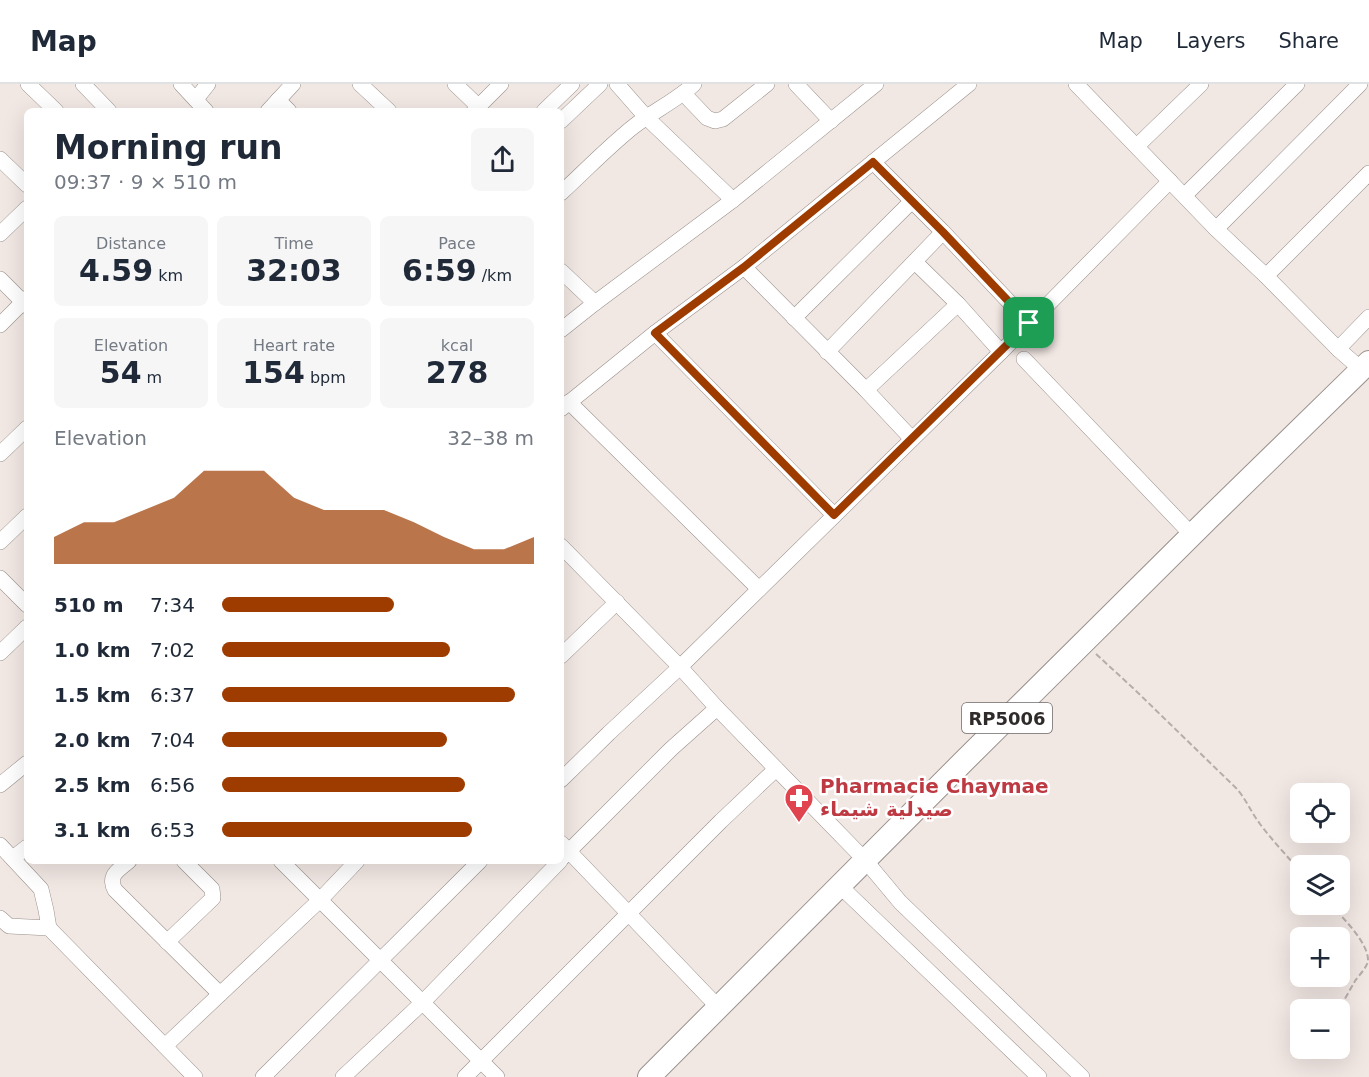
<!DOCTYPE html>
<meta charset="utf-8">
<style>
body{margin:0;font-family:"DejaVu Sans",Vazirmatn,sans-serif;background:#f6f6f7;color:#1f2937;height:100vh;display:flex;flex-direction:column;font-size:22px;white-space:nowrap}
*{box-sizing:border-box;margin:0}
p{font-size:20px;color:#747a83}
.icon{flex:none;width:33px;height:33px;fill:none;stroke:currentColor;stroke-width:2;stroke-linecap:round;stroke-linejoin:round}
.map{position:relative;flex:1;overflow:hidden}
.drawer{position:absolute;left:24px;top:24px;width:540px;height:756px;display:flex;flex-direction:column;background:#fff;border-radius:9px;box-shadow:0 6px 24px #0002}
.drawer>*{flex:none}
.controls{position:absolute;left:1290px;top:699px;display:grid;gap:12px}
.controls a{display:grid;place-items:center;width:60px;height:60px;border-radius:9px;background:#fff;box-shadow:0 6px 24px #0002;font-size:30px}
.pin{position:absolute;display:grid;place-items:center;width:51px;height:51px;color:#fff;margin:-26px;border-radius:12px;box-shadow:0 3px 9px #0006}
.round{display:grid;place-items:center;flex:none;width:63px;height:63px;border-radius:9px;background:#f6f6f7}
.headline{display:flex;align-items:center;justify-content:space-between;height:102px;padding:0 30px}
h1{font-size:33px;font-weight:600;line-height:45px}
.figures{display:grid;grid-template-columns:repeat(3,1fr);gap:9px;height:102px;padding:6px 30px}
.figures div{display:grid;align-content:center;border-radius:9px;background:#f6f6f7;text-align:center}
.figures b{font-size:30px;font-weight:600}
.figures small{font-size:16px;font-weight:400}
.figures p{font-size:16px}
.chart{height:168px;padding:12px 30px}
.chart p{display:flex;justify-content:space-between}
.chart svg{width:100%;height:108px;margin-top:6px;fill:#9e3c00;opacity:.7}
ul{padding:0 30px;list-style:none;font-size:20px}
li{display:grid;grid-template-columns:96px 72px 1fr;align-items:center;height:45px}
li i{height:15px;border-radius:8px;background:#9e3c00}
header{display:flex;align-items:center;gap:36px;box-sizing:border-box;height:84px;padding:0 30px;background:#fff;border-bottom:2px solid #e0e1e3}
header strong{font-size:28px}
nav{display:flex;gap:33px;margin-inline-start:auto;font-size:21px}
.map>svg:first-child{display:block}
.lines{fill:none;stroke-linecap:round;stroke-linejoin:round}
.street-casing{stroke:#9a918d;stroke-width:16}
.primary-casing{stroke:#9a918d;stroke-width:24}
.path{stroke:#b6adaa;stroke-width:2;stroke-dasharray:6 3;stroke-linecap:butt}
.street{stroke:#fff;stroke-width:15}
.primary{stroke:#fff;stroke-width:22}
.route-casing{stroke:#fff;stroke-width:12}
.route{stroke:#9e3c00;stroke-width:8}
.labels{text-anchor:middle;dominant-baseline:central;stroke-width:5;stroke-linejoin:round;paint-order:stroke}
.shield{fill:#fff;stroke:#6d6b6a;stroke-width:1.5}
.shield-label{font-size:18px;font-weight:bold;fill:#2f2b2a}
.health-label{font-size:20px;font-weight:bold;fill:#be3a42;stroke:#fff;text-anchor:start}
</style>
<header>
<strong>Map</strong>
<nav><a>Map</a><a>Layers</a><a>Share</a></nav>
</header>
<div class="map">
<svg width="1369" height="993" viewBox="0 0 1369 993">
<rect width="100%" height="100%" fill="#f1e7e3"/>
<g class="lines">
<g class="street-casing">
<g id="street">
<path d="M 28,0 L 56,27"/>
<path d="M 83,0 L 109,27"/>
<path d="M 181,0 L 206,27"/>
<path d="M 360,0 L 389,27"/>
<path d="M 455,0 L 479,23"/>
<path d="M 617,0 L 646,33 L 733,116"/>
<path d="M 796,0 L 831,37"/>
<path d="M 1076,0 L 1216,145 L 1266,192 L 1338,265 L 1362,286"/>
<path d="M 684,10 L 707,34 L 715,37 L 723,35 L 767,0"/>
<path d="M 196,15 L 208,0"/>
<path d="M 278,16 L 289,27"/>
<path d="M 268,27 L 293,0"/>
<path d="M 474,27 L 501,0"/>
<path d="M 544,27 L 572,0"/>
<path d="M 561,37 L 600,0"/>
<path d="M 1137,62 L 1201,0"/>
<path d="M 0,75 L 27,101"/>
<path d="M 873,78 L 943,148 L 1029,239"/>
<path d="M 561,109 C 585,87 608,63 633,43 C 653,27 676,17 694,0"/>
<path d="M 1185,111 L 1297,0"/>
<path d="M 1216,145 L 1360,0"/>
<path d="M 0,150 L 27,124"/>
<path d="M 915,178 L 958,220 L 1001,268"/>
<path d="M 744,183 L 866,306 L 912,355"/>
<path d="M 561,187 L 595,219"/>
<path d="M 1266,192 L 1369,89"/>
<path d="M 0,195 L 27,222"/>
<path d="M 794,234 L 912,117"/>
<path d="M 0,241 L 27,214"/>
<path d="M 561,246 L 595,219 L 733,116 L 876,0"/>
<path d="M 655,249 L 834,431"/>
<path d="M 1338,265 L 1369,233"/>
<path d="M 827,268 L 943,148"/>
<path d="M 1024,275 L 1192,451"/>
<path d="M 866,306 L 958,220"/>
<path d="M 569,318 L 759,505"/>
<path d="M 561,325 L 655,249 L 744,183 L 969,0"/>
<path d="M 0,370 L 27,344"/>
<path d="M 0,458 L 27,432"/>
<path d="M 561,462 L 680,583 L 717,624 L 865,776 L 900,818 L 1082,993"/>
<path d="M 0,494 L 27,521"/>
<path d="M 0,569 L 27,543"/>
<path d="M 561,572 L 617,518"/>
<path d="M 561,696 L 609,649 L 680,583 L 1001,268 L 1170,97"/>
<path d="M 0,701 L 27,679"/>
<path d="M 561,759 L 719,924"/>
<path d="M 0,761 L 41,805 L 46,826 L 49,844 L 195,993"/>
<path d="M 13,774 L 27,763"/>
<path d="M 562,774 L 671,665 L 717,624"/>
<path d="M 129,777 C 119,786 107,791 115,806 L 220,910"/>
<path d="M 281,777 L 497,993"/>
<path d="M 840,802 L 1039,993"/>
<path d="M 0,834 L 9,842 L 49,844"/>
<path d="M 167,858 L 213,814 L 212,805 L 184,777"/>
<path d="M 165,962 L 320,816 L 357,777"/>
<path d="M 263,993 L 480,777"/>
<path d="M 343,993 L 422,919 L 560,777"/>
<path d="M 465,993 L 721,737 L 776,685"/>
</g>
</g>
<g class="primary-casing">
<path id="primary" d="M 649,993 L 965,676 L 1209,434 L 1369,278"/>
</g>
<g class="path">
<path d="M 1096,570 L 1133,604 L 1236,704 C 1246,715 1251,728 1260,740 C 1272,756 1287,772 1300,787"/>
<path d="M 1330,820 C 1342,833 1369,859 1368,877 C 1366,885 1359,891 1355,897 C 1350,906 1344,916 1339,926"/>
</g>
<use href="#street" class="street"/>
<use href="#primary" class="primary"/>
</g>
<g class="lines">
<g class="route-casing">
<path id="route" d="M 873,78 L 943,148 L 1029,239 L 834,431 L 655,249 L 744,183 Z"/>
</g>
<use href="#route" class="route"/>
</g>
<defs>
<g id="pharmacy-pin" transform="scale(1.5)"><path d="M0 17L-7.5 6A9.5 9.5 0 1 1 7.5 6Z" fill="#e0444e" stroke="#fff"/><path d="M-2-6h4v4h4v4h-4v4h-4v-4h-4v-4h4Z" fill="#fff"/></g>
</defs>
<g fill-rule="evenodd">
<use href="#pharmacy-pin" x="799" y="714"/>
</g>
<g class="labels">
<rect class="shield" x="962" y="619" width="90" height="30" rx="4.5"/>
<g class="shield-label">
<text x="1007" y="634">RP5006</text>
</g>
<g class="health-label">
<text x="820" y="702">Pharmacie Chaymae<tspan x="820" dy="23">صيدلية شيماء</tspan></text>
</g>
</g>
</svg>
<div class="controls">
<a><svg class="icon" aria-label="locate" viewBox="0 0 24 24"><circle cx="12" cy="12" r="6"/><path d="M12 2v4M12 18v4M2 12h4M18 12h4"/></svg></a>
<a><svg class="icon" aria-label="layers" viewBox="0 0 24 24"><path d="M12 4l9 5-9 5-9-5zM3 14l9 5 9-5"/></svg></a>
<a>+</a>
<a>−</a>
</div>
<div class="pin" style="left:1029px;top:239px;background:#1e9e55"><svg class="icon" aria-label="arrive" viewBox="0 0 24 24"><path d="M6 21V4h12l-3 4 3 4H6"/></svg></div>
<section class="drawer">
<div class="headline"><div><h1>Morning run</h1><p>09:37 · 9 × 510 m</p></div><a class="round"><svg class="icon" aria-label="share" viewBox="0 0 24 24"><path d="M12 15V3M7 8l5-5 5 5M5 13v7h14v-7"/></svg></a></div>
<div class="figures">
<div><p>Distance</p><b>4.59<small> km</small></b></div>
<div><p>Time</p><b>32:03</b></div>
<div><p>Pace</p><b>6:59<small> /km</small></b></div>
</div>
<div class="figures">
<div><p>Elevation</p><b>54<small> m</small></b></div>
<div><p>Heart rate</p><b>154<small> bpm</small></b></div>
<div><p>kcal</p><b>278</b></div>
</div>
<div class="chart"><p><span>Elevation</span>32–38 m</p>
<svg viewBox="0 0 160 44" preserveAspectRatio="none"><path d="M0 44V33L10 27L20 27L30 22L40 17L50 6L60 6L70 6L80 17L90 22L100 22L110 22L120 27L130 33L140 38L150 38L160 33V44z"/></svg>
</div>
<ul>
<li><b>510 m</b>7:34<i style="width:55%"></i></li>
<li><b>1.0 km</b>7:02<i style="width:73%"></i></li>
<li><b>1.5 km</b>6:37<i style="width:94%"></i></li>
<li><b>2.0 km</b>7:04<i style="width:72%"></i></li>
<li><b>2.5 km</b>6:56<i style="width:78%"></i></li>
<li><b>3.1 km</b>6:53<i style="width:80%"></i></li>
</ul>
</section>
</div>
